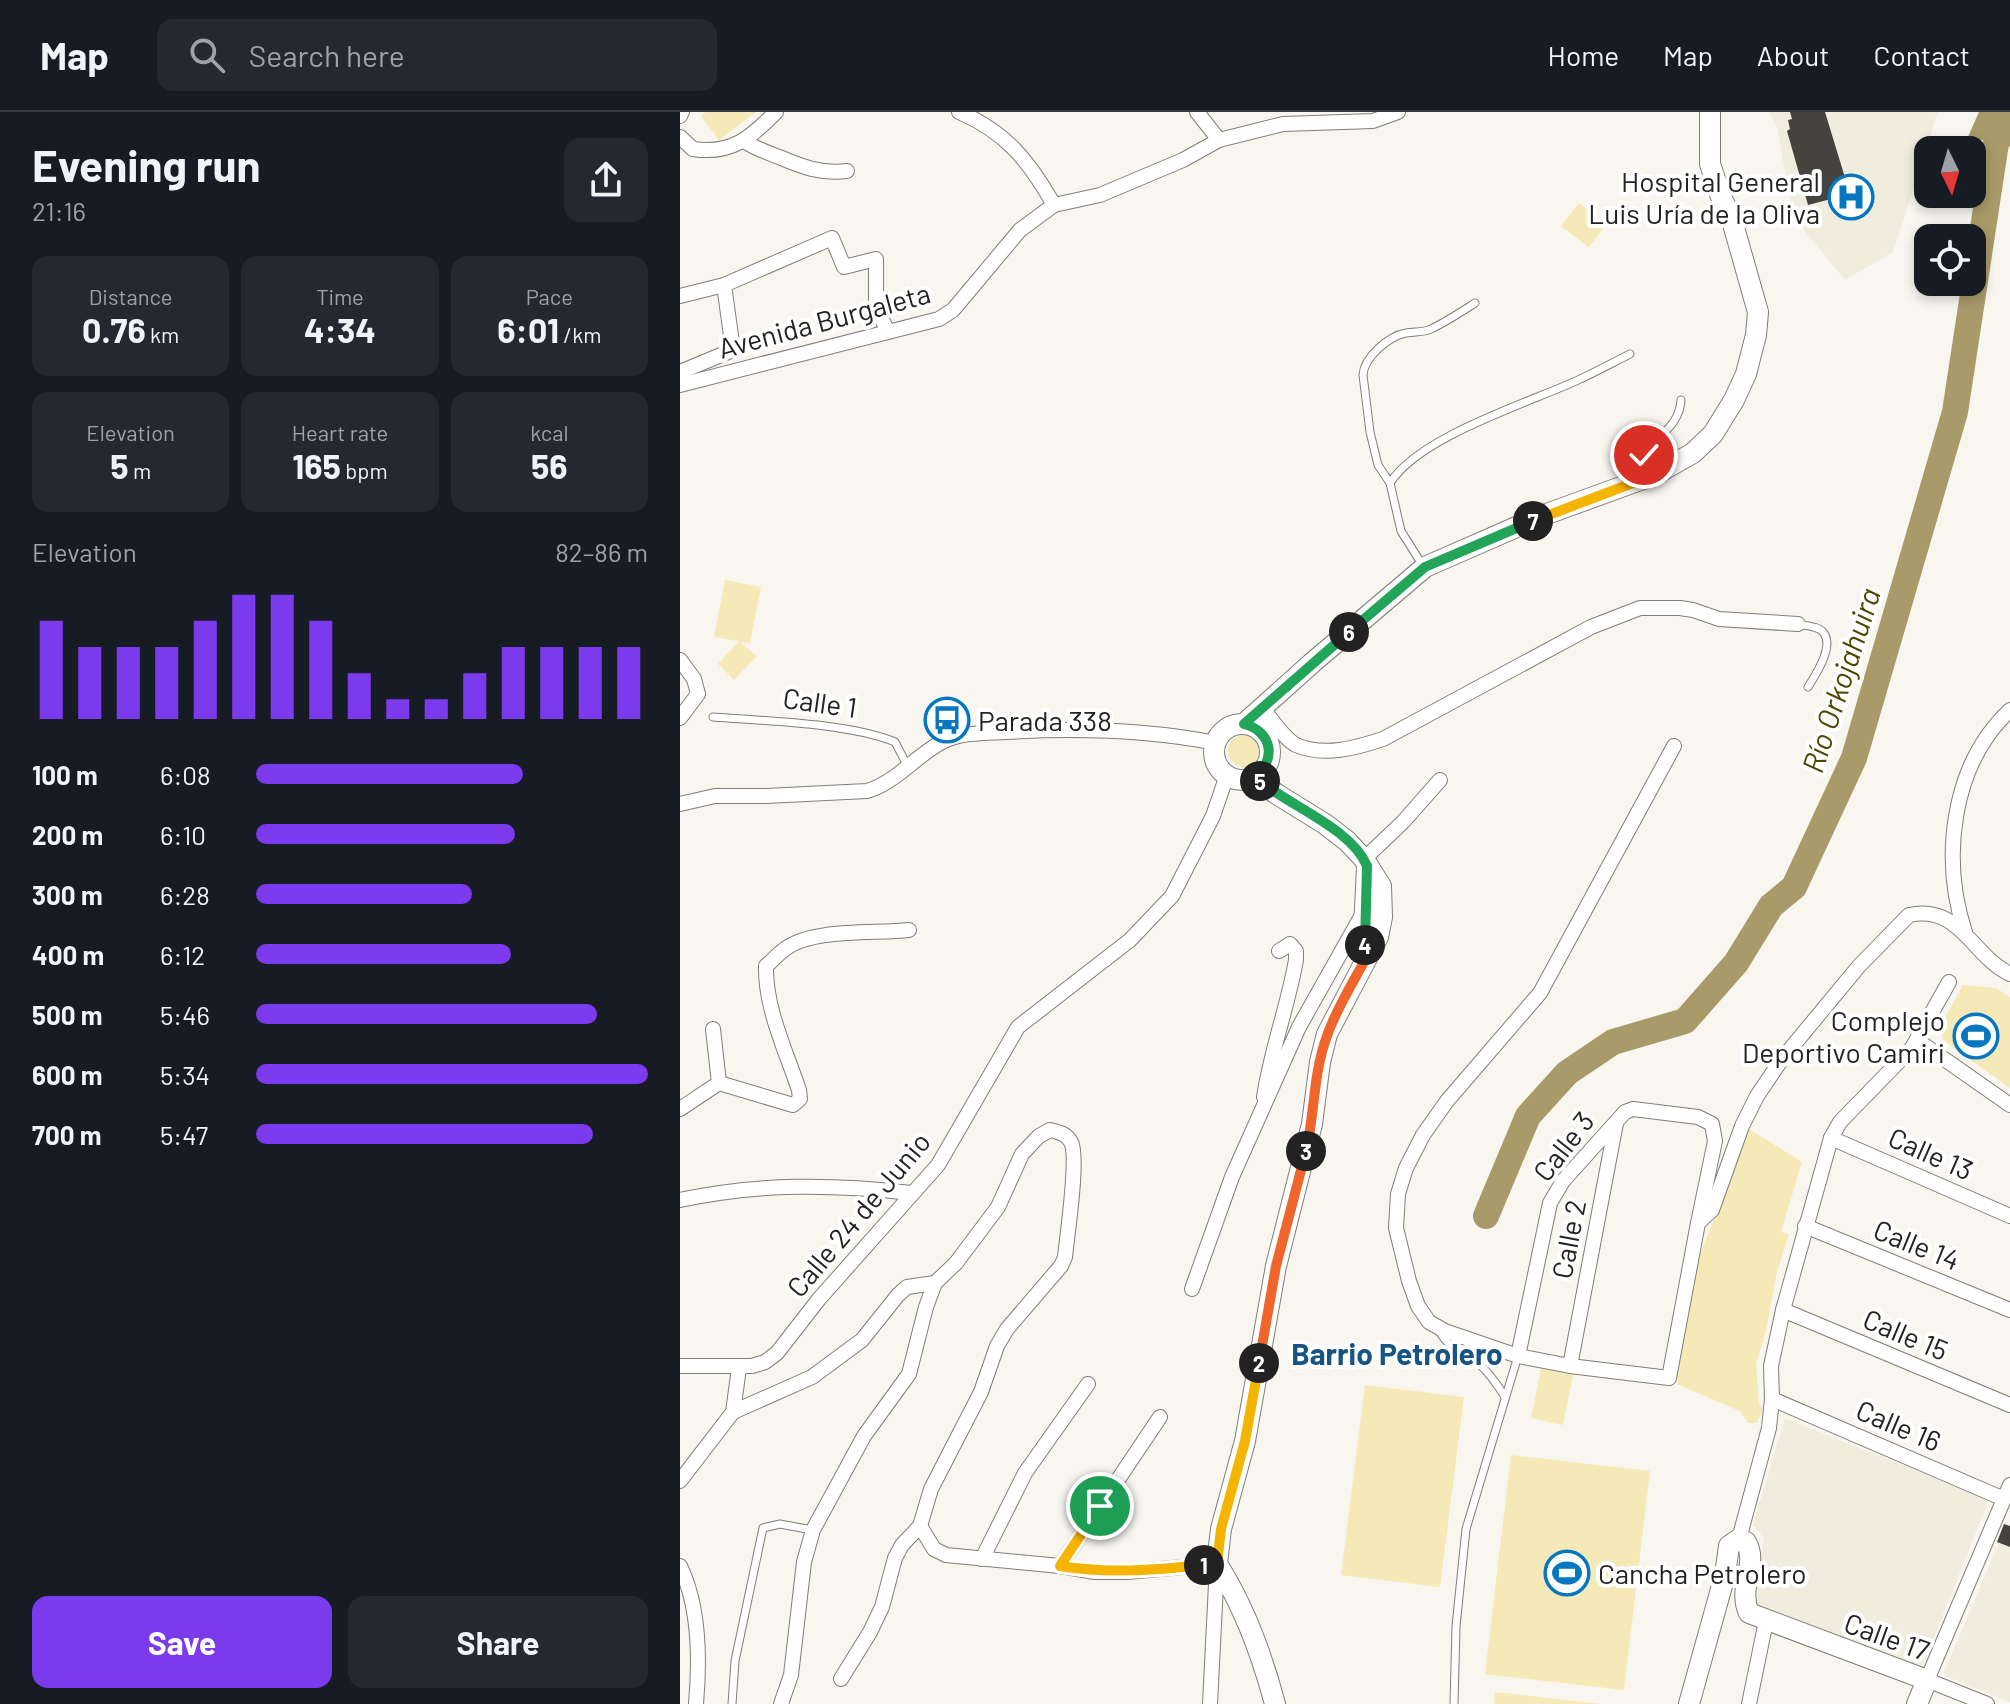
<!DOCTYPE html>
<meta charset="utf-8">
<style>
body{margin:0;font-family:Barlow,sans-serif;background:#242831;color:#f1f3f6;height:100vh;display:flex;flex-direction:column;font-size:30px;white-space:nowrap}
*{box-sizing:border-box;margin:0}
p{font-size:26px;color:#9ea1a6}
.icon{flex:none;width:44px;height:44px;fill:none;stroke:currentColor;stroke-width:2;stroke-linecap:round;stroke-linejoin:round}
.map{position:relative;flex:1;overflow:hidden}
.panel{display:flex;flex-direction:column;background:#171b24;width:680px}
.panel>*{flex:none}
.needle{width:52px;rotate:175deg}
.controls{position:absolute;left:1234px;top:24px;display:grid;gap:16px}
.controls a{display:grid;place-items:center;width:72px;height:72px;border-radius:16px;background:#171b24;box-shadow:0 4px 12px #0003;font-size:40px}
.pin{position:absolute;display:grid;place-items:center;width:68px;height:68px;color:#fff;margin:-34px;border:4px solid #fff;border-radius:50%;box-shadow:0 2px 8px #0007}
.km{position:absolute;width:40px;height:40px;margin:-20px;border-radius:50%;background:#222;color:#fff;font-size:22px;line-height:40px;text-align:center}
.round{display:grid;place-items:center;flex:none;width:84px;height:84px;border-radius:16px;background:#242831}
.overview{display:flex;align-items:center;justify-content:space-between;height:136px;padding:0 32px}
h1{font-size:44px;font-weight:700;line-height:60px}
.figures{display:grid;grid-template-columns:repeat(3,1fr);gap:12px;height:136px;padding:8px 32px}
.figures div{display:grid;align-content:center;border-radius:16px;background:#242831;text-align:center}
.figures b{font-size:34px;font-weight:700}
.figures small{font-size:22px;font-weight:400}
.figures p{font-size:22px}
.chart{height:224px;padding:16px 32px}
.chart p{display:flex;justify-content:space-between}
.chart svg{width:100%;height:144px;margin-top:8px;stroke:#7c3aed;stroke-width:6}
.cta{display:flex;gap:16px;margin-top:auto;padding:16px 32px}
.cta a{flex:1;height:92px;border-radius:16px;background:#7c3aed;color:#fff;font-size:32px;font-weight:700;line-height:92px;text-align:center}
.cta a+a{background:#242831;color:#f1f3f6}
ul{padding:0 32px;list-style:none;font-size:26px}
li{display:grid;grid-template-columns:128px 96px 1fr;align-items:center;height:60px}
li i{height:20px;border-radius:10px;background:#7c3aed}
header{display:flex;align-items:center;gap:48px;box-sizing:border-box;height:112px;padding:0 40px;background:#171b24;border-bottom:2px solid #363941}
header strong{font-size:38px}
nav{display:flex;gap:44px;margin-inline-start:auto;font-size:28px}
.search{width:560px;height:72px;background:#242831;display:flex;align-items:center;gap:20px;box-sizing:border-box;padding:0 28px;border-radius:16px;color:#9ea1a6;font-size:30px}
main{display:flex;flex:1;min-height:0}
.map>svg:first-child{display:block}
.built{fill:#f0edde}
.green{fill:#f5e9b8}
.water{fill:#a89b69}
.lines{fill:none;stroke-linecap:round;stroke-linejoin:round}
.river{stroke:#a89b69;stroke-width:26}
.building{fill:#44433d}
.lane-casing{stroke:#807e78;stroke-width:9}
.street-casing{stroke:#807e78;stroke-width:16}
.secondary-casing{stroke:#807e78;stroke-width:22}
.lane{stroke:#fff;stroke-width:7}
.street{stroke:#fff;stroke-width:14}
.secondary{stroke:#fff;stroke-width:20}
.split-1-casing{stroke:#fff;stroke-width:16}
.split-2-casing{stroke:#fff;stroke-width:16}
.split-3-casing{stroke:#fff;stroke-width:16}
.split-4-casing{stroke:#fff;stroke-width:16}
.split-5-casing{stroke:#fff;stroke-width:16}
.split-6-casing{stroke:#fff;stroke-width:16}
.split-7-casing{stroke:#fff;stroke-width:16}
.split-8-casing{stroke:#fff;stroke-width:16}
.split-1{stroke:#f5b400;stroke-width:10}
.split-2{stroke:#f5b400;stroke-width:10}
.split-3{stroke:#f0652b;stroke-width:10}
.split-4{stroke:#f0652b;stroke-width:10}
.split-5{stroke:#22a559;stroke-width:10}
.split-6{stroke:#22a559;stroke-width:10}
.split-7{stroke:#22a559;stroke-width:10}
.split-8{stroke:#f5b400;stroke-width:10}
.labels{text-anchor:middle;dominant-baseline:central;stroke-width:8;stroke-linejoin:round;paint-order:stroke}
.poi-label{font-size:28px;fill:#242321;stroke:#fff;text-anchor:end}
.street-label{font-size:28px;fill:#242321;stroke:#fff}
.water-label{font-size:30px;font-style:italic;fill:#524501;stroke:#fff}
.neighbourhood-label{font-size:30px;font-weight:bold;fill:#175484;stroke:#fff}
</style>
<header>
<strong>Map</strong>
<div class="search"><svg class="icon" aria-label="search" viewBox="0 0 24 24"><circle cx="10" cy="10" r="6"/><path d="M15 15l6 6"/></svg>Search here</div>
<nav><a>Home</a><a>Map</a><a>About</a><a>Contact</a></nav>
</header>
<main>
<section class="panel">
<div class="overview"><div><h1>Evening run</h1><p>21:16</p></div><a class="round"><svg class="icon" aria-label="share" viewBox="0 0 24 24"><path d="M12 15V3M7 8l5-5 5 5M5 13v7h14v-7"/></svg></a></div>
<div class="figures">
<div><p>Distance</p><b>0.76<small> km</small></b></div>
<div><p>Time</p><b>4:34</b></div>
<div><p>Pace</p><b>6:01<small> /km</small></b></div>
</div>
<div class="figures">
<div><p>Elevation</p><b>5<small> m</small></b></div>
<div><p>Heart rate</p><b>165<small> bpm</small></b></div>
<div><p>kcal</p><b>56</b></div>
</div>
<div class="chart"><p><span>Elevation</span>82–86 m</p>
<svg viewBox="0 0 160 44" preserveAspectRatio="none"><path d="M5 44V14M15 44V22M25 44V22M35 44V22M45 44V14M55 44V6M65 44V6M75 44V14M85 44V30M95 44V38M105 44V38M115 44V30M125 44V22M135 44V22M145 44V22M155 44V22"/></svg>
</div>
<ul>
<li><b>100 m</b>6:08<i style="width:68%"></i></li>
<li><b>200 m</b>6:10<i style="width:66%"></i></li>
<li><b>300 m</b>6:28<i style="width:55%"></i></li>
<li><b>400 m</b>6:12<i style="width:65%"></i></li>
<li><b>500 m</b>5:46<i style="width:87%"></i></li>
<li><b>600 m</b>5:34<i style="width:100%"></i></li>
<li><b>700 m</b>5:47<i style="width:86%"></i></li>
</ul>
<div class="cta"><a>Save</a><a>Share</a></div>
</section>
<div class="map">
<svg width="1330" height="1592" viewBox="0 0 1330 1592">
<rect width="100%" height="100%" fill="#f8f6ef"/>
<g class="built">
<path d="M 1089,0 L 1258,0 L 1213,140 L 1165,168 L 1113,105 L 1097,15 Z"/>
<path d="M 1105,1306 L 1309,1388 L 1238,1565 L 1074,1492 L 1084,1426 L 1073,1413 Z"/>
<path d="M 1319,1431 L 1330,1435 L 1330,1590 L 1265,1564 L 1264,1560 Z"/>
</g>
<g class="green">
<path d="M 26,0 L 76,0 L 39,28 L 21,4 Z"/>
<path d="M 899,91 L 926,112 L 909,135 L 881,114 Z"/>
<path d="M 45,468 L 81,475 L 70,531 L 60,530 L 77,544 L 54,568 L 38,552 L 59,529 L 34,525 Z"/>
<circle cx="564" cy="639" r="16"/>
<path d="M 1283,873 L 1316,876 L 1330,885 L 1330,976 L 1263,928 L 1260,915 Z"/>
<path d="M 1069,1017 L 1122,1050 L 1101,1120 L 1109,1122 L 1097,1160 L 1086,1219 L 1076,1252 L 1079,1291 L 1083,1298 L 1077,1311 L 1068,1311 L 1060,1299 L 997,1272 L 1011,1166 Z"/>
<path d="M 861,1256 L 893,1263 L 883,1313 L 851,1306 Z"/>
<path d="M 685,1273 L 784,1285 L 760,1475 L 661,1463 Z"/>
<path d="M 831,1343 L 970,1359 L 944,1578 L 805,1562 Z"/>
<path d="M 815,1580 L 921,1592 L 814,1592 Z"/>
</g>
<path class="water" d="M 1299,0 L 1330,0 L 1330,22 L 1325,30 L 1287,27 Z"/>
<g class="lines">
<path class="river" d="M 806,1104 L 848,1004 L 887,961 L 933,930 L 1005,909 L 1056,851 L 1091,794 L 1114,775 L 1174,646 L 1275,300 L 1316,31 L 1330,10"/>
</g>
<g class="building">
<path d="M 1110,0 L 1145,0 L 1170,82 L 1128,93 L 1107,19 L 1110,17 L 1108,8 L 1112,7 Z"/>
<path d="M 1324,1412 L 1330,1414 L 1330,1435 L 1317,1430 Z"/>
</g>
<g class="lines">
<g class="lane-casing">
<g id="lane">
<path d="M 958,367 C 959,361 959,353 962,348 C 971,324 999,319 1001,288"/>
<path d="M 710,371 C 739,325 845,292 896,269 C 914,261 932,251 950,242"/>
<path d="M 743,454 L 721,419 L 710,371 L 698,353 L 690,320 L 683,263 C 684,245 709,224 726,221 C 735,219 742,221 751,217 C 766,210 781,200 795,191"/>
<path d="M 1118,512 C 1126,514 1138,514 1143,520 C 1155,534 1136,562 1128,575"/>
<path d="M 33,605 C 84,609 168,611 215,630 L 227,653"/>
<path d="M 758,1217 C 769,1238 780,1237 797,1250 C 809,1260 817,1272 825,1285"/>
<path d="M 52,1592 L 55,1549 L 83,1416 L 100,1412 L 132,1418"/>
<path d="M 774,1592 L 776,1514 L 786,1417 L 838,1244"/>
</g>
</g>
<g class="street-casing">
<g id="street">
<path d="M 279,0 C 326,20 349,49 374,93"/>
<path d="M 517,0 L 539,28"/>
<path d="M 0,4 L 2,0"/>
<path d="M 0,25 L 13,37 C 52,43 71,25 96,0"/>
<path d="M 64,29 C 76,37 86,40 99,45 C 123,55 140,62 167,59"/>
<path d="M 0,184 L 44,173 L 152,126 L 164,155 L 196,147 L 196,195 L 208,220"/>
<path d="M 0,260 L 53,238 L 44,173"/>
<path d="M 0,273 L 259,207 L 273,198 L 340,118 L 374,93 L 420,83 L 503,48 L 539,28 L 603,12 L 693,9 L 718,0"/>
<path d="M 0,548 L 14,567 L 18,582 L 0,606"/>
<path d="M 582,596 C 592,607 603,626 616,633 C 644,645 676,636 703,627 L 911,515 L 960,496 L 1000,496 L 1013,498 L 1039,507 L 1118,512"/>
<path d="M 994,634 L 860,881 L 767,989 L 743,1023 L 726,1056 L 718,1082 L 716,1116 L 729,1169 L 738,1194 L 749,1210 L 765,1219 L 838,1244 L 890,1254 L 989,1266 L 1018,1111 L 1032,1098 L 1062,1014 L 1077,984 L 1102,947 L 1179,854 L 1229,803 C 1280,792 1291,843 1330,862"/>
<path d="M 0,692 L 35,684 L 86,684 L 187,679 C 216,671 237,642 264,629 C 283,620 306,621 326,620 C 396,616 465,617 535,631"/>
<path d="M 684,747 L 723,710 L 760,668"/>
<path d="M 1285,820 C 1261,747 1271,653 1330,598"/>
<path d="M 1237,928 L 1330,993"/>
<path d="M 39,971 L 113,993 L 120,987 L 119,978 C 106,939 85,896 86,854 C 92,849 98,842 105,837 C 132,816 195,822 229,818"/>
<path d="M 584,985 C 591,938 608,894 616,848 L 616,839 L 610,832 L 599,839"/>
<path d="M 0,997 L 39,971 L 33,917"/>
<path d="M 1151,1026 L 1330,1104"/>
<path d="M 0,1088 C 80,1071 152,1072 232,1081"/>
<path d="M 1125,1114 L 1330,1198"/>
<path d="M 512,1177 L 552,1065 L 619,915 L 682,803"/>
<path d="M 1103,1198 L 1330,1293"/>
<path d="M 838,1244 L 870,1091 L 883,1069 L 945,1000 L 953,997 L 1018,1005 L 1032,1012 L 1035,1029 L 1018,1111"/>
<path d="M 0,1254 L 72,1254 L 85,1250 L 97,1241 L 139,1187 L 258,1053 L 338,915 L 450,828 L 492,784 L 533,704 L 547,663"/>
<path d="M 890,1254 L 936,1011"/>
<path d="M 1092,1287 L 1324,1387"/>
<path d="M 53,1300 L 132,1265 L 182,1228 L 218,1183 L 227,1175 L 255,1171 L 276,1151 L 318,1095 L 342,1042 L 359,1024 L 370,1018 C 379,1020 387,1022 391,1030 C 399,1045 387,1124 385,1145 L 381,1154 L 327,1217 L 317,1234 L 301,1280 L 251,1377 L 240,1414 L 222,1433 L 215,1446 L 202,1495 L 190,1520 L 161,1567"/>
<path d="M 0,1369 L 53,1300 L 59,1256"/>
<path d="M 240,1414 L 254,1437 L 266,1443 L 380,1454 L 415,1460 L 447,1460 L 537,1452 L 530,1592"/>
<path d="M 1059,1427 L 1089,1316 L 1092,1287 L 1091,1254 L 1103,1198 L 1151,1026 L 1160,1010 L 1232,936 L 1269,870"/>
<path d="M 302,1447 L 345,1361 L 408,1272"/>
<path d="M 0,1454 C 20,1495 20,1547 16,1592"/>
<path d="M 380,1454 L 480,1305"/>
<path d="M 101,1592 L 111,1563 L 124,1450 L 133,1418 L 184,1324 L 229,1262 L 246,1195 L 255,1171"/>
<path d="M 1069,1592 L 1086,1509"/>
<path d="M 1307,1592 L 1247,1568 L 1330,1373"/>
</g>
</g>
<g class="secondary-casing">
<g id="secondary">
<path d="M 564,612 L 632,551 L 745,455 L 864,403 L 974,363 L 1013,341 L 1033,322 L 1054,288 L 1066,262 L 1076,223 L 1078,200 L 1051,105 L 1041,85 L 1030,52 L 1030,0"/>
<circle cx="562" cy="640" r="28"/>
<path d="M 575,664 L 595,681 L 645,712 L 667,729 L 684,747 L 701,774 L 702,805 L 698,825 L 647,922 L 640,950 L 632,1012 L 596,1154 L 565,1329 L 541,1417 L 537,1452 C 564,1494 582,1543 595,1592"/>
<path d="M 686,846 L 684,818 L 687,754"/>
<path d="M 1009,1592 L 1045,1463 L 1049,1434 L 1059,1427 L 1066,1430 C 1079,1452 1057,1475 1069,1501 L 1247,1568 L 1237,1592"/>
</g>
</g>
<use href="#lane" class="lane"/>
<use href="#street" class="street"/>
<use href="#secondary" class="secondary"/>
</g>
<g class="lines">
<g class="split-1-casing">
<path id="split-1" d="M 420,1394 L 380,1454 C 429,1462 475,1458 524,1453"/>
</g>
<g class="split-2-casing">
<path id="split-2" d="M 524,1453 L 537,1452 L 541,1417 L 565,1329 L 579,1251"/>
</g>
<g class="split-3-casing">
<path id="split-3" d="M 579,1251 L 596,1154 L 626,1039"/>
</g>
<g class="split-4-casing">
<path id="split-4" d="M 626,1039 C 635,1001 633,961 647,924 C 656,897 673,871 686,846 L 685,833"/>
</g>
<g class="split-5-casing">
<path id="split-5" d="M 580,669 C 610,694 672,717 687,754 L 685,833"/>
</g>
<g class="split-6-casing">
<path id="split-6" d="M 580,669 L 575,664 C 597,648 592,619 564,612 L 669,520"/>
</g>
<g class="split-7-casing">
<path id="split-7" d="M 669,520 L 745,455 L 853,409"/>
</g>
<g class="split-8-casing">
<path id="split-8" d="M 853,409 L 958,369 L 960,350 L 964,343"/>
</g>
<use href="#split-1" class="split-1"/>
<use href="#split-2" class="split-2"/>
<use href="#split-3" class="split-3"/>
<use href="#split-4" class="split-4"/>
<use href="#split-5" class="split-5"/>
<use href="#split-6" class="split-6"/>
<use href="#split-7" class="split-7"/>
<use href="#split-8" class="split-8"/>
</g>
<defs>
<g id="hospital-ring" transform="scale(2.3)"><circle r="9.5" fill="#fff" stroke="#0576c0" stroke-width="1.5"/><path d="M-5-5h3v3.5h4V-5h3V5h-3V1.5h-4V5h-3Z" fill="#0576c0"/></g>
<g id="bus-ring" transform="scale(2.3)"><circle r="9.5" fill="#fff" stroke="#0576c0" stroke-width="1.5"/><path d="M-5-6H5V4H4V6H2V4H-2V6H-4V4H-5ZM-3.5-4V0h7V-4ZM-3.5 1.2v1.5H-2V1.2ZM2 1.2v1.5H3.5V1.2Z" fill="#0576c0"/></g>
<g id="stadium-ring" transform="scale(2.3)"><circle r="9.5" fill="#fff" stroke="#0576c0" stroke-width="1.5"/><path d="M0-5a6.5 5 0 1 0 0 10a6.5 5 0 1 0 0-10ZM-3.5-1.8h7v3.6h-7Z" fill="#0576c0"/></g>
</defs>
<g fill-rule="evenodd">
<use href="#hospital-ring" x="1171" y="85"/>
<use href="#bus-ring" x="267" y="608"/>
<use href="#stadium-ring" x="1296" y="924"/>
<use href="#stadium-ring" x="887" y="1461"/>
</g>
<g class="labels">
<g class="poi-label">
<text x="1140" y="69">Hospital General<tspan x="1140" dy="32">Luis Uría de la Oliva</tspan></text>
<text x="298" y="608" text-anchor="start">Parada 338</text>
<text x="1265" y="908">Complejo<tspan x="1265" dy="32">Deportivo Camiri</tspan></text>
<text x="918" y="1461" text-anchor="start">Cancha Petrolero</text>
</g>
<g class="street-label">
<text transform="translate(144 208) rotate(-15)">Avenida Burgaleta</text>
<text transform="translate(140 590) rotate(8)">Calle 1</text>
<text transform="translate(883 1034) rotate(-52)">Calle 3</text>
<text transform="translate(1251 1041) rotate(24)">Calle 13</text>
<text transform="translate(178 1102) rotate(-50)">Calle 24 de Junio</text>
<text transform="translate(888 1127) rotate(-79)">Calle 2</text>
<text transform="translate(1237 1132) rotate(22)">Calle 14</text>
<text transform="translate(1226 1222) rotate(23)">Calle 15</text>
<text transform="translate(1219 1313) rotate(23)">Calle 16</text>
<text transform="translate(1207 1524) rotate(20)">Calle 17</text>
</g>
<g class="water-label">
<text transform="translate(1160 568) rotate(-72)">Río Orkojahuira</text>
</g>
<g class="neighbourhood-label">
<text x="717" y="1241">Barrio Petrolero</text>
</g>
</g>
</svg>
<div class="controls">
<a><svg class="needle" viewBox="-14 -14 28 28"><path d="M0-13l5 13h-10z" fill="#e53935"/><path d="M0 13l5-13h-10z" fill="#9ea1a6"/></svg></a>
<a><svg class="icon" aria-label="locate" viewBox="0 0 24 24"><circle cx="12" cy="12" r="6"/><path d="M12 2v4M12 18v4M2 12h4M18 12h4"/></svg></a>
</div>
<div class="pin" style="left:420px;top:1394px;background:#1e9e55"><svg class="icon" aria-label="arrive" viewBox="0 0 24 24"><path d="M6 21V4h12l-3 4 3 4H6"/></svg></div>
<div class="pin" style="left:964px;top:343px;background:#d93025"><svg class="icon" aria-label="check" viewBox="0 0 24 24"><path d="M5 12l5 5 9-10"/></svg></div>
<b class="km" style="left:524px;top:1453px">1</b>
<b class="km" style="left:579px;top:1251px">2</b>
<b class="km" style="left:626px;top:1039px">3</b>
<b class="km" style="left:685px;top:833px">4</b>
<b class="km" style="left:580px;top:669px">5</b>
<b class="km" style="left:669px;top:520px">6</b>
<b class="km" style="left:853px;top:409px">7</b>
</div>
</main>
